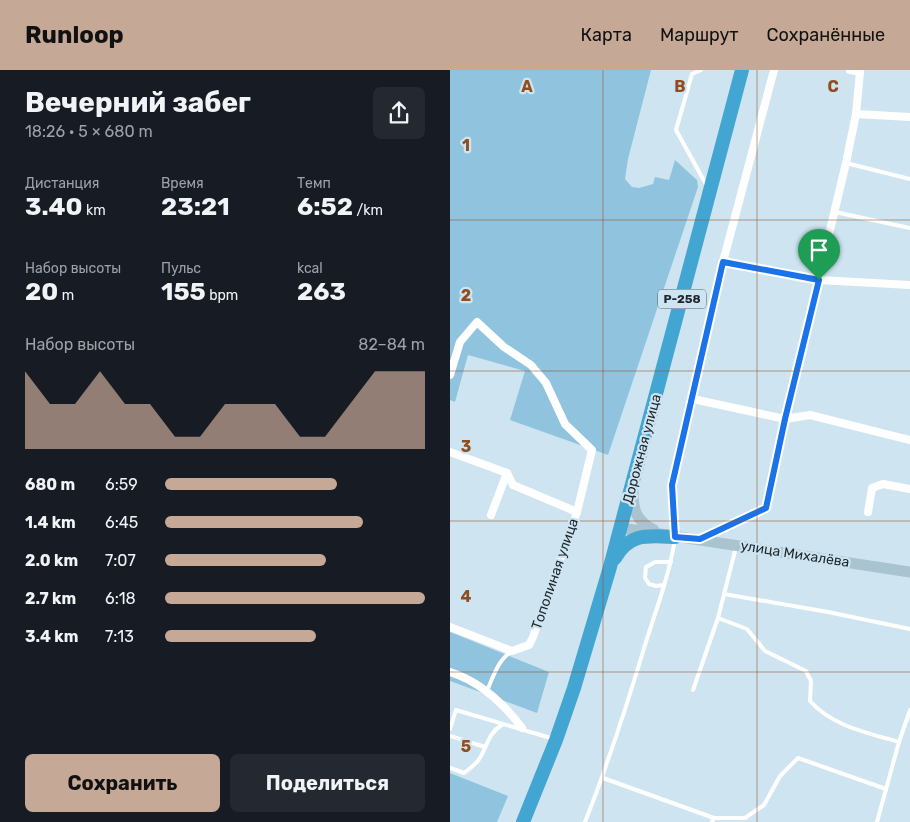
<!DOCTYPE html>
<html lang="ru">
<meta charset="utf-8">
<style>
body{margin:0;font-family:Rubik,sans-serif;background:#242831;color:#f1f3f6;height:100vh;display:flex;flex-direction:column;font-size:19px;white-space:nowrap}
*{box-sizing:border-box;margin:0}
p{font-size:16px;color:#9ea1a6}
.icon{flex:none;width:28px;height:28px;fill:none;stroke:currentColor;stroke-width:2;stroke-linecap:round;stroke-linejoin:round}
.map{position:relative;flex:1;overflow:hidden}
.panel{display:flex;flex-direction:column;background:#171b24;width:450px}
.panel>*{flex:none}
.pin{position:absolute;display:grid;place-items:center;width:42px;height:42px;color:#fff;margin:-51px -21px;border-radius:50% 50% 50% 0;rotate:-45deg;box-shadow:0 0 5px #0007}
.pin .icon{rotate:45deg}
.round{display:grid;place-items:center;flex:none;width:52px;height:52px;border-radius:8px;background:#242831}
.head{display:flex;align-items:center;justify-content:space-between;height:85px;padding:0 25px}
h1{font-size:28px;font-weight:700;line-height:38px}
.figures{display:grid;grid-template-columns:repeat(3,1fr);gap:8px;height:85px;padding:5px 25px}
.figures div{display:grid;align-content:center}
.figures b{font-size:25px;font-weight:700}
.figures small{font-size:14px;font-weight:400}
.figures p{font-size:14px}
.chart{height:140px;padding:10px 25px}
.chart p{display:flex;justify-content:space-between}
.chart svg{width:100%;height:90px;margin-top:5px;fill:#c6a896;opacity:.7}
.button{display:flex;gap:10px;margin-top:auto;padding:10px 25px}
.button a{flex:1;height:58px;border-radius:8px;background:#c6a896;color:#111;font-size:20px;font-weight:700;line-height:58px;text-align:center}
.button a+a{background:#242831;color:#f1f3f6}
ul{padding:0 25px;list-style:none;font-size:16px}
li{display:grid;grid-template-columns:80px 60px 1fr;align-items:center;height:38px}
li i{height:12px;border-radius:6px;background:#c6a896}
header{display:flex;align-items:center;gap:30px;box-sizing:border-box;height:70px;padding:0 25px;background:#c6a896;color:#111}
header strong{font-size:24px}
nav{display:flex;gap:28px;margin-inline-start:auto;font-size:18px}
main{display:flex;flex:1;min-height:0}
.map>svg:first-child{display:block}
.green{fill:#90c4de}
.lines{fill:none;stroke-linecap:round;stroke-linejoin:round}
.lane{stroke:#fff;stroke-width:4}
.street{stroke:#fff;stroke-width:8}
.secondary{stroke:#aac3d0;stroke-width:11}
.highway{stroke:#43a6d2;stroke-width:14}
.route-casing{stroke:#fff;stroke-width:10}
.route{stroke:#1a73e8;stroke-width:6}
.grid{fill:none;stroke:#914d20;stroke-width:1;stroke-opacity:0.55}
.labels{text-anchor:middle;dominant-baseline:central;stroke-width:4.5;stroke-linejoin:round;paint-order:stroke}
.shield{fill:#cee5f1;stroke:#536067;stroke-width:1}
.shield-label{font-size:12px;font-weight:bold;fill:#1e272c}
.street-label{font-size:14px;fill:#1e272c;stroke:#cee5f1}
.grid-label{font-size:16px;text-anchor:middle;font-weight:bold;fill:#914d20;stroke:#cee5f1;stroke-width:4.5;stroke-linejoin:round;paint-order:stroke}
</style>
<header>
<strong>Runloop</strong>
<nav><a>Карта</a><a>Маршрут</a><a>Сохранённые</a></nav>
</header>
<main>
<section class="panel">
<div class="head"><div><h1>Вечерний забег</h1><p>18:26 · 5 × 680 m</p></div><a class="round"><svg class="icon" aria-label="share" viewBox="0 0 24 24"><path d="M12 15V3M7 8l5-5 5 5M5 13v7h14v-7"/></svg></a></div>
<div class="figures">
<div><p>Дистанция</p><b>3.40<small> km</small></b></div>
<div><p>Время</p><b>23:21</b></div>
<div><p>Темп</p><b>6:52<small> /km</small></b></div>
</div>
<div class="figures">
<div><p>Набор высоты</p><b>20<small> m</small></b></div>
<div><p>Пульс</p><b>155<small> bpm</small></b></div>
<div><p>kcal</p><b>263</b></div>
</div>
<div class="chart"><p><span>Набор высоты</span>82–84 m</p>
<svg viewBox="0 0 160 44" preserveAspectRatio="none"><path d="M0 44V6L10 22L20 22L30 6L40 22L50 22L60 38L70 38L80 22L90 22L100 22L110 38L120 38L130 22L140 6L150 6L160 6V44z"/></svg>
</div>
<ul>
<li><b>680 m</b>6:59<i style="width:66%"></i></li>
<li><b>1.4 km</b>6:45<i style="width:76%"></i></li>
<li><b>2.0 km</b>7:07<i style="width:62%"></i></li>
<li><b>2.7 km</b>6:18<i style="width:100%"></i></li>
<li><b>3.4 km</b>7:13<i style="width:58%"></i></li>
</ul>
<div class="button"><a>Сохранить</a><a>Поделиться</a></div>
</section>
<div class="map">
<svg width="460" height="752" viewBox="0 0 460 752">
<rect width="100%" height="100%" fill="#cee5f1"/>
<g class="green">
<path d="M 0,0 L 201,0 L 178,89 L 175,109 L 182,117 L 189,118 L 203,114 L 205,107 L 219,110 L 225,90 L 247,110 L 248,117 L 158,385 L 60,350 L 75,301 L 18,285 L 5,332 L 0,330 Z"/>
<path d="M 0,562 L 99,602 L 87,643 L 0,611 Z"/>
<path d="M 0,703 L 58,726 L 47,752 L 0,752 Z"/>
</g>
<g class="lines">
<g class="lane">
<path d="M 251,0 L 242,4 L 226,60 L 257,116"/>
<path d="M 396,93 L 460,109"/>
<path d="M 385,142 L 460,158"/>
<path d="M 214,515 L 206,516 L 199,514 L 195,508 L 196,497 L 205,492 L 221,492"/>
<path d="M 274,524 L 378,542 L 460,559"/>
<path d="M 268,548 L 297,559 L 315,581 L 356,601 L 361,611 L 360,631 C 382,656 418,663 449,672"/>
<path d="M 243,620 L 268,548 L 286,477"/>
<path d="M 37,621 C 43,607 48,590 61,582"/>
<path d="M 0,659 L 6,640 L 104,669"/>
<path d="M 0,666 L 35,677"/>
<path d="M 0,698 L 14,703 C 18,700 23,696 27,692 C 37,680 37,663 52,655"/>
<path d="M 153,708 L 264,748 L 262,752"/>
<path d="M 264,748 L 295,748 L 314,735 L 330,706 L 348,688 L 436,719"/>
<path d="M 135,752 C 158,694 177,635 195,575 C 206,540 219,506 225,469"/>
<path d="M 427,752 L 449,672 L 460,640"/>
</g>
<g class="street">
<path d="M 406,44 L 460,47"/>
<path d="M 273,192 L 369,210 L 460,215"/>
<path d="M 0,305 L 10,272 L 27,252 L 54,277 L 81,295 L 96,313 L 115,354 L 142,380 L 127,442 L 83,567 L 79,575 L 62,581 L 0,557"/>
<path d="M 243,329 L 335,349 L 360,345 L 460,370"/>
<path d="M 0,382 L 57,403 L 63,415 L 127,442"/>
<path d="M 418,442 L 422,418 L 433,414 L 460,419"/>
<path d="M 41,445 L 57,403"/>
<path d="M 225,467 L 222,415 L 273,192 L 324,0"/>
<path d="M 250,469 L 316,438 L 335,349 L 396,93 L 406,44 L 410,2 L 400,0"/>
<path d="M 0,602 C 29,611 54,634 72,658"/>
</g>
<g class="secondary">
<path d="M 183,421 C 183,440 186,451 204,460"/>
<path d="M 171,458 L 460,502"/>
</g>
<g class="highway">
<path d="M 165,488 C 180,462 199,466 225,467"/>
<path d="M 73,752 L 106,670 L 124,618 L 160,497 L 292,0"/>
</g>
</g>
<g class="lines">
<g class="route-casing">
<path id="route" d="M 273,192 L 369,210 L 335,349 L 316,438 L 250,469 L 225,467 L 222,415 Z"/>
</g>
<use href="#route" class="route"/>
</g>
<path class="grid" d="M 153,0 L 153,752M 307,0 L 307,752M 0,150 L 460,150M 0,301 L 460,301M 0,451 L 460,451M 0,602 L 460,602"/>
<g class="labels">
<rect class="shield" x="208" y="219.5" width="48" height="19" rx="4"/>
<g class="shield-label">
<text x="232" y="229">Р-258</text>
</g>
<g class="street-label">
<text transform="translate(192 379) rotate(-75)">Дорожная улица</text>
<text transform="translate(345 484) rotate(9)">улица Михалёва</text>
<text transform="translate(105 504) rotate(-71)">Тополиная улица</text>
</g>
</g>
<g class="grid-label">
<text x="77" y="22">A</text>
<text x="230" y="22">B</text>
<text x="383" y="22">C</text>
<text x="16" y="81">1</text>
<text x="16" y="231">2</text>
<text x="16" y="382">3</text>
<text x="16" y="532">4</text>
<text x="16" y="682">5</text>
</g>
</svg>
<div class="pin" style="left:369px;top:210px;background:#1e9e55"><svg class="icon" aria-label="arrive" viewBox="0 0 24 24"><path d="M6 21V4h12l-3 4 3 4H6"/></svg></div>
</div>
</main>
